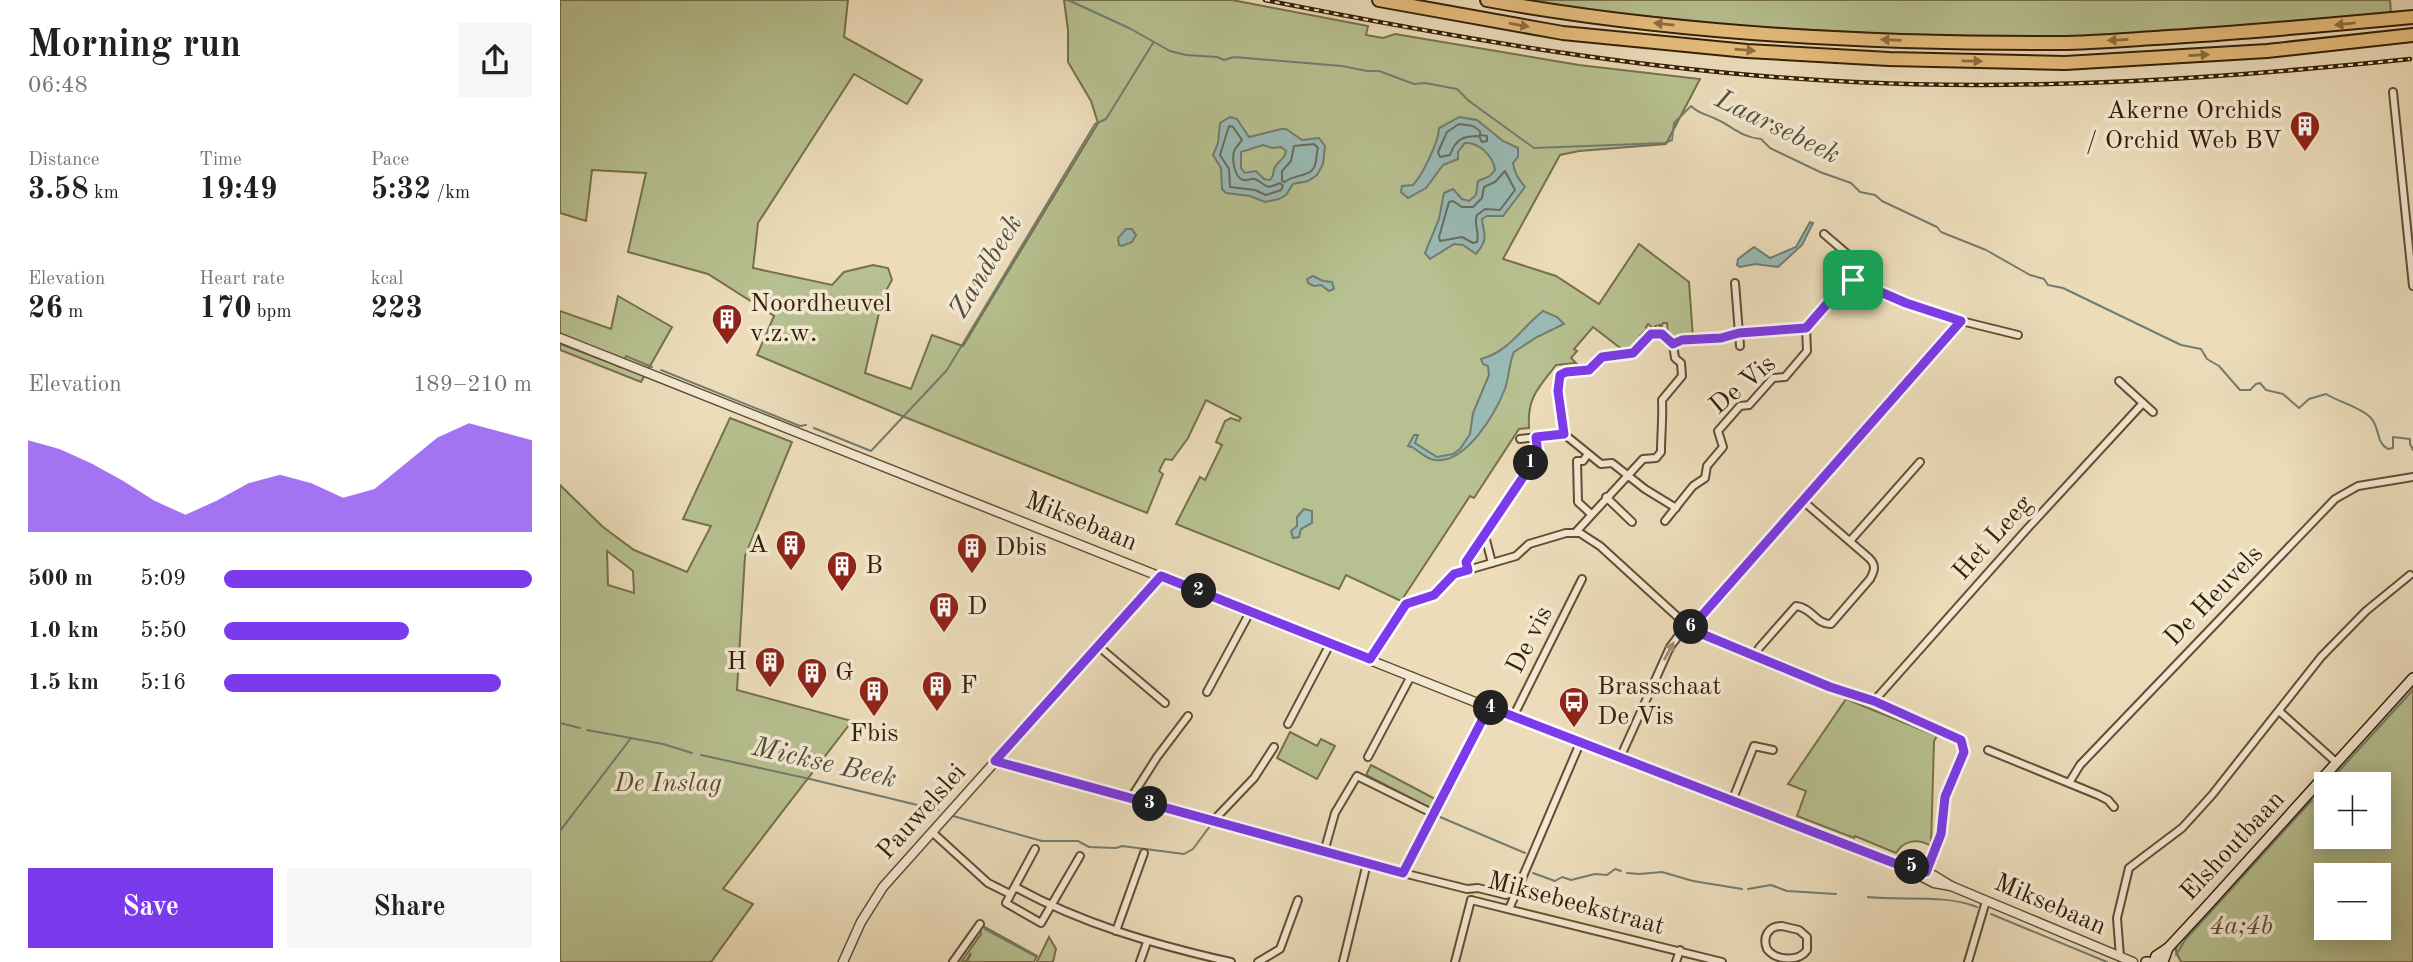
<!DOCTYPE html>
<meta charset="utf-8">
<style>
body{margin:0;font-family:"Old Standard TT",serif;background:#f6f6f6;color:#202124;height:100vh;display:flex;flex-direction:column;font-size:26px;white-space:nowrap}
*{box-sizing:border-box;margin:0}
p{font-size:23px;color:#757577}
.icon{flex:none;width:38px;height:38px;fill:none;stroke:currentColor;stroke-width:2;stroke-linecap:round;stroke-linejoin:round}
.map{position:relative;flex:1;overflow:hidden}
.sheet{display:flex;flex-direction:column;background:#fff;width:560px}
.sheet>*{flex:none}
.buttons{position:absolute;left:1754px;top:772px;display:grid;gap:14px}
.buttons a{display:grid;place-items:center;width:77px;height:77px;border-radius:0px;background:#fff;box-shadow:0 4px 18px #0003;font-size:35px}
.pin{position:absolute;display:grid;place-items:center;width:60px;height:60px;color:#fff;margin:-30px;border-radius:14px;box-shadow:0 4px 10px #0006}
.km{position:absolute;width:35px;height:35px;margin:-18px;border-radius:50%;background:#222;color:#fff;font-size:19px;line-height:35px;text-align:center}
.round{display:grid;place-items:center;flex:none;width:74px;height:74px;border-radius:0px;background:#f6f6f6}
.overview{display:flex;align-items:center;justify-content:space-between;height:119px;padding:0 28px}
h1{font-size:38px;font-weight:700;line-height:52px}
.stats{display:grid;grid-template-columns:repeat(3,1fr);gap:10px;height:119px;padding:7px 28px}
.stats div{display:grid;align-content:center}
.stats b{font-size:30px;font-weight:700}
.stats small{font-size:19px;font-weight:400}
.stats p{font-size:19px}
.chart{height:196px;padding:14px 28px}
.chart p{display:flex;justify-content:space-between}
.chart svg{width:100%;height:126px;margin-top:7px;fill:#7c3aed;opacity:.7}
.cta{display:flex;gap:14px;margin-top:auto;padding:14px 28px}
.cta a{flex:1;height:80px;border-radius:0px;background:#7c3aed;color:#fff;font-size:28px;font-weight:700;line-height:80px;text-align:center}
.cta a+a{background:#f6f6f6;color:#202124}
ul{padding:0 28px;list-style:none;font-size:23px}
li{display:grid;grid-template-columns:112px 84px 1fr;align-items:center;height:52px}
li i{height:18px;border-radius:9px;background:#7c3aed}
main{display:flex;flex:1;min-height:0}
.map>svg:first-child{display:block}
.green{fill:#b7c090;stroke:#76704b;stroke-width:2;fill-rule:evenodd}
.water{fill:#9abab6;stroke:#727c70;stroke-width:2;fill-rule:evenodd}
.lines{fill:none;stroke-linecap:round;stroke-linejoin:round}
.shore{stroke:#686c5e;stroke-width:2}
.stream{stroke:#727c70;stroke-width:2}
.minor-casing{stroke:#634e33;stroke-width:10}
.tertiary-casing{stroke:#634e33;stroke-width:11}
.secondary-casing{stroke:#351f06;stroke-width:12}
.motorway-casing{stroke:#351f06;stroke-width:16}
.minor{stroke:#f3e8d2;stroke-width:6}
.tertiary{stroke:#f3e8d2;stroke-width:8}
.secondary{stroke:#f3e8d2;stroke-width:9}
.motorway{stroke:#e6be7d;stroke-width:12}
.rail-casing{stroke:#351f06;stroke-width:4.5}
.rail{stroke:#f3e8d2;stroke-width:2;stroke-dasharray:5;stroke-linecap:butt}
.oneway{fill:#8e6e42}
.oneway2{fill:#9e8e76}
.route-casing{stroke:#fff;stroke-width:14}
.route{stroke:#7c3aed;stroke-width:9}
.labels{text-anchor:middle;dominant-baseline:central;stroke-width:7;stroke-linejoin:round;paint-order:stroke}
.poi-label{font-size:26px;fill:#351f06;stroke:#f3e8d2;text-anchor:start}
.street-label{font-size:26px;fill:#351f06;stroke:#f3e8d2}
.park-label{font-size:26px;font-style:italic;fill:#5c4f2f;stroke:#f3e8d2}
.water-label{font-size:28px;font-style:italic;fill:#534e3b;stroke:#f3e8d2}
</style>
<main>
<section class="sheet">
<div class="overview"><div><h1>Morning run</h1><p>06:48</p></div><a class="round"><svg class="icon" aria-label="share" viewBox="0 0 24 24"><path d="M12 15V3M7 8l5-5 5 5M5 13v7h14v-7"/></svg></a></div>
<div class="stats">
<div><p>Distance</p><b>3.58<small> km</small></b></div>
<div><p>Time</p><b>19:49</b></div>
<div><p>Pace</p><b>5:32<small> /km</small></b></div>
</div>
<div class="stats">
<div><p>Elevation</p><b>26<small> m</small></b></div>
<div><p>Heart rate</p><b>170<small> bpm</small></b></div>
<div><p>kcal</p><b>223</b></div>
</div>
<div class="chart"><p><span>Elevation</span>189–210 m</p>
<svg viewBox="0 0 160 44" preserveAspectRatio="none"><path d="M0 44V12L10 15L20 20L30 26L40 33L50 38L60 33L70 27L80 24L90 27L100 32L110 29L120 20L130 11L140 6L150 9L160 12V44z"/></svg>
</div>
<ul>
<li><b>500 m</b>5:09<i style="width:100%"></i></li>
<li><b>1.0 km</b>5:50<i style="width:60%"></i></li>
<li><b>1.5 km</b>5:16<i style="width:90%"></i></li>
</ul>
<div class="cta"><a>Save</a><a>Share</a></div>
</section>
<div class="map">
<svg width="1853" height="962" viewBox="0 0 1853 962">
<rect width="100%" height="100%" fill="#ecdcba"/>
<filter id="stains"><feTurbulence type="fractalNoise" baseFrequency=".00286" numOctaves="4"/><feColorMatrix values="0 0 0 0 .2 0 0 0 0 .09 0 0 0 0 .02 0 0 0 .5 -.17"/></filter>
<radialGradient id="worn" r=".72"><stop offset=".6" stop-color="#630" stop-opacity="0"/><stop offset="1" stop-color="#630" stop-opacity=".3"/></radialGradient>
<g class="green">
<path d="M 0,0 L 288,0 L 284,37 L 362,80 L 347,104 L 294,74 L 198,223 L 193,268 L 272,285 L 284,272 L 313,265 L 328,268 L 332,280 L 323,296 L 305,373 L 351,389 L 372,335 L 403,346 L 538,123 L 531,101 L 508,62 L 508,30 L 504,0 L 672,0 L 808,26 L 806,35 L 823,38 L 835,34 L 1019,65 L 1140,79 L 1106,144 L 1019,151 L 1000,155 L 943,259 L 996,276 L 1039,304 L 1079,244 L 1129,282 L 1133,338 L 1112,341 L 1108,336 L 1107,323 L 1103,323 L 1100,330 L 1100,325 L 1095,326 L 1095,330 L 1088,324 L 1086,327 L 1089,333 L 1085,331 L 1080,336 L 1082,340 L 1080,339 L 1072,352 L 1063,350 L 1033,327 L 1014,349 L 1017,351 L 1011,358 L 1016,363 L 996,365 C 978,389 967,397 969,428 L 959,429 L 914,498 L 910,496 L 841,601 L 786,575 L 779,589 L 616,524 L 640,477 L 645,480 L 662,445 L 656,442 L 665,421 L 671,418 L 679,421 L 681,418 L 646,400 L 628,438 L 612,460 L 605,459 L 599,471 L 603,474 L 587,513 L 342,416 L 197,355 L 214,316 L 148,274 L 68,252 L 86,173 L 32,170 L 26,221 L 0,213 Z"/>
<path d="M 960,0 L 1830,0 L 1831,13 L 1705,26 L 1502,38 L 1330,34 L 1192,27 L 1005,8 Z"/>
<path d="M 58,296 L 112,327 L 81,382 L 0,350 L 0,311 L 51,329 Z"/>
<path d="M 170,418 L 232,442 L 185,556 L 177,690 L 292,721 L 163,889 L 193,904 L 151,962 L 0,962 L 0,485 L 43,527 L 74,550 L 127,572 L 151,526 L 123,519 ZM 47,551 L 73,571 L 74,593 L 48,585 Z"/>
<path d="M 1853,684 L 1853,962 L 1621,962 L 1616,952 L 1616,944 ZM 1766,784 L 1818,784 L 1818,836 L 1766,836 ZM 1766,875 L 1818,875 L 1818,928 L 1766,928 Z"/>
<path d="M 1286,699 L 1377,736 L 1374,741 L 1371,846 C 1358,838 1344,840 1336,853 L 1295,836 L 1294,838 L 1237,816 L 1246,791 L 1228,784 Z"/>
<path d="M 730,732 L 757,746 L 761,739 L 775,746 L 757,779 L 717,758 Z"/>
<path d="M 811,765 L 877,800 L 872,809 L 806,775 Z"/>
<path d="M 423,926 L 477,956 L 474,962 L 407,962 L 411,953 L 406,961 L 401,962 L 421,934 L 420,931 Z"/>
<path d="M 489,937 L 496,949 L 493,962 L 477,962 Z"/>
</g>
<g class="water">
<path d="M 670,117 L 677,119 L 689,137 L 721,129 L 726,129 L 742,140 L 759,138 L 765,146 L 763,164 L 757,175 L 748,181 L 733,184 L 726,195 L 719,199 L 705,202 L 690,196 L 666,193 L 662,189 L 661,168 L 653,155 L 658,143 L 660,123 ZM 703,145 L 712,148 L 721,147 L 726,151 C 725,160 718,160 715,167 C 712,173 715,175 710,180 L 704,179 L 696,171 L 685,173 L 681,168 L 681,152 Z"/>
<path d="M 899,117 L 917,120 L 943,141 L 958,148 L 958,157 L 953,163 C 955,175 959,179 965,187 L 943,216 L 927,216 L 922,219 C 924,236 929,238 916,254 L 903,245 L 894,244 L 870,259 L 865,253 L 879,219 L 884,193 L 893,189 L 902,199 L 909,201 L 916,195 L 918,181 L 930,176 L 935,170 C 933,156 919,142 905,143 L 898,152 L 898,159 L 883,165 L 866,188 L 848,198 L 841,192 L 842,186 L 853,185 C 862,176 879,141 879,128 Z"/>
<path d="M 1250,222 L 1253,223 L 1242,245 L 1218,267 L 1195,264 L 1180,267 L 1177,265 L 1178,259 L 1194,247 L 1210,258 L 1236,247 Z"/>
<path d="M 566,229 L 572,229 L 576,235 L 572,242 L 562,246 L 559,245 L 558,238 Z"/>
<path d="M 753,276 L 763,281 L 772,282 L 774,289 L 769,291 L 761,285 L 754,286 L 748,283 L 747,279 Z"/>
<path d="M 983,311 L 997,317 L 1004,324 L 977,337 L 954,352 C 949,363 949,377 945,389 C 935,414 906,464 875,460 C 867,460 859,451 852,447 L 848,446 L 854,435 L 858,435 L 855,443 L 877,457 L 893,454 L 900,449 L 910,434 L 913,413 L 929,375 L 928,366 L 923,364 L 921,359 C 949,352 962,327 983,311 Z"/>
<path d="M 744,509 L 752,511 L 752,523 L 741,529 L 739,537 L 733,538 L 731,531 L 737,526 L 737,517 Z"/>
</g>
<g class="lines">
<g class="shore">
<path d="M 899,124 L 913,126 L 920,131 L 920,135 L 927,136 L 927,141 L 922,142 L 919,136 C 904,136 896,138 890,155 L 880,157 L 878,152 L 887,132 Z"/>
<path d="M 669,126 L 673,127 L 682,140 C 680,143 677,146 675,149 C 671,157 674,177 683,180 C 687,181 691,178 695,179 C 709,185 702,191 720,183 L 723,186 L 721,190 L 706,195 L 695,190 L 670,187 L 669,169 L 660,155 Z"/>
<path d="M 754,144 L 758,148 C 756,154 757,159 755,165 C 752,177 734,174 725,182 L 722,181 L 722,171 L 731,161 L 734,146 Z"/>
<path d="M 945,171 L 955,190 L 940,210 L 925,209 L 917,215 C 913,224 920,232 917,242 L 913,243 L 902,237 L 880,241 L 879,237 L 889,202 L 893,201 L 902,207 L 913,207 L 922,198 L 924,187 L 935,182 Z"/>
</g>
<g class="stream">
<path d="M 508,0 L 569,28 L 610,51 L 626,55 L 657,57 L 664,60 L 674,57 L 782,66 L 807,71 L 819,71 L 854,84 L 865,83 L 897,89 L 909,101 L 974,148 L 1105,143 L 1112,140 L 1114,123 L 1131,106 C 1139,114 1146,114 1156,119 C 1174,127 1180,137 1201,139 L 1210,148 L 1260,172 L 1291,183 L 1300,192 L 1315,195 L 1322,201 L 1377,227 L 1381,232 L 1426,250 L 1470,275 L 1484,279 L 1488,285 L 1503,288 L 1621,345 L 1641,349 L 1647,359 L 1659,366 L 1680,390 L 1690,390 L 1696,384 L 1700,383 L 1706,390 L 1723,394 L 1739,408 L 1749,399 L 1766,394 C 1779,402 1800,407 1810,417 C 1821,428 1815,442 1828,449 L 1833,448 L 1833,437 L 1850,439 L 1850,444 L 1853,450"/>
<path d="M 0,344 L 43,360"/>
<path d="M 65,358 L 66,356 L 92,367"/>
<path d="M 53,364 L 60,367"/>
<path d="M 101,370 L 240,426 L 246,425"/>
<path d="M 254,428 L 311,451 L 387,370 L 535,124 L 546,119 L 593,43"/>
<path d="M 0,723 L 20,728"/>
<path d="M 27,730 L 103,744 L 132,753"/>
<path d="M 141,755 L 250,779 L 378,810"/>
<path d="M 1767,784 L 1853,690"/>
<path d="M 1755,797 L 1766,785"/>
<path d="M 393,816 L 482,841 L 518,841 L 529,847 L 556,848 L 562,846 L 624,854 L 633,849 L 650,826"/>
<path d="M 880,817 L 965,853"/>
<path d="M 0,831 L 71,738"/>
<path d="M 973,873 L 995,881 L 1002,877 L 1011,880 L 1035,874 L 1047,875 L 1055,869 L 1061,871"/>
<path d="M 1067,873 L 1079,874 L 1102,872 L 1133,881 L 1182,889"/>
<path d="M 1188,889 L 1211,885 L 1227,891 L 1276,894"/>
<path d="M 1308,897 C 1342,901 1385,894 1417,907"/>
<path d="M 1431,914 L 1547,962"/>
<path d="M 425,929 L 475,956"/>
<path d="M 1616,955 L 1625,940 L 1752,800"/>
</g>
<g class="minor-casing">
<g id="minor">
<path d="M 1833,92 L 1853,286"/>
<path d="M 1264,234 L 1299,264 L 1293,280"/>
<path d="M 1293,280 L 1381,316 L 1458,335"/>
<path d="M 1175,283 L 1180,346"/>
<path d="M 1113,344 L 1122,340 L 1161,338 L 1179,333 L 1246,328"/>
<path d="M 1559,381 L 1583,403"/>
<path d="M 1004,434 L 998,391 L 1000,375 L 1006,372 L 1029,370 L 1042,357 L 1073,353 L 1091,334 L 1102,334 L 1113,344 L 1115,358 L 1121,363 L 1122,376 L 1102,400 C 1103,418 1101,433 1101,452 L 1096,458 L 1083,459 L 1015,533"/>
<path d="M 960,439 L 1004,434 L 1041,464 L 1052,463 L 1085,489 L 1116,508"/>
<path d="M 1028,454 L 1023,461 L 1017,461 L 1018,502 L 1031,514"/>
<path d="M 1046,497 L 1072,522"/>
<path d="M 1105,521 L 1133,486 L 1145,478 L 1147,466 L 1163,447 L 1158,431 L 1180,406 L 1189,405 L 1213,378 L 1225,377 L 1247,351 L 1246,328 L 1286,282 L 1293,280"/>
<path d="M 925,536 L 932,563"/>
<path d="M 1290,541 L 1360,462"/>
<path d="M 908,570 L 906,562 L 977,455 L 976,437"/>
<path d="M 1130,629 L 1401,321"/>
<path d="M 538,646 L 605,703"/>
<path d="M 1195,656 L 1199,648 L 1236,606 C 1251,607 1257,625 1271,624 L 1310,579 C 1315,570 1316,565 1309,558 L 1243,501"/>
<path d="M 810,659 L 847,604 L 874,595 L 894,574 L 956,556 L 969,544 L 1006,533 L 1020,533 L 1040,546 L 1132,630 L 1270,687 L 1314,701 L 1401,740 L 1404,752 L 1385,797 L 1381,834 L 1364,876"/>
<path d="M 647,692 L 690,612"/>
<path d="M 1314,701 L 1466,530 L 1583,403 L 1593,412"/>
<path d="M 1719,711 L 1777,763"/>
<path d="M 953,717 L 1022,579"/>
<path d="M 728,724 L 770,644"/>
<path d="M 1428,750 L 1538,795 L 1548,800 L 1554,807"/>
<path d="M 808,757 L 851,676"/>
<path d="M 1060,758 L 1110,647 L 1126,626"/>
<path d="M 435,761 L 843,873 L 907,889 L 918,888 L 946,895"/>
<path d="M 1509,783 L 1520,765 L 1775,499 L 1798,486 L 1853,477"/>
<path d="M 571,798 L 597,757 L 628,716"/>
<path d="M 1172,801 L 1194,746 L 1213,750"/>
<path d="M 653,821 L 694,778 L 714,747"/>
<path d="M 372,832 L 428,883 L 450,894"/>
<path d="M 475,849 L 446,903 L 481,923 L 520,856"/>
<path d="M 764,852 L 775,813 L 797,776 L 874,814"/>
<path d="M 843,873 L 929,707"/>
<path d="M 455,887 C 522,924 596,945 671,962"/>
<path d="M 911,900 L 1162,962"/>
<path d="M 949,909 L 1020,743"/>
<path d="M 1222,926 L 1239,930 L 1247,937 L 1247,950 C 1239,962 1216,961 1207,949 C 1202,936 1209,926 1222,926 Z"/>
<path d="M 556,931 L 584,853"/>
<path d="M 1560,957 L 1557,918 L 1569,868 L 1622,828 L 1652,795 L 1761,657 L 1806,611 L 1850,575"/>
<path d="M 393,962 L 420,924"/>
<path d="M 580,962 L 587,942"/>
<path d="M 698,962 L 720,949 L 738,900"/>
<path d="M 783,962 L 807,863"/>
<path d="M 895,962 L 911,900"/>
<path d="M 1116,962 L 1120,950"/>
<path d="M 1408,962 L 1426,901"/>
</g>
</g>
<g class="tertiary-casing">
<g id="tertiary">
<path d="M 0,338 L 953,717 L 1334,863 L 1373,875 L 1391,886"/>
<path d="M 1343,867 L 1374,883 L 1391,886 L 1573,962"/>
<path d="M 283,962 L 301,922 L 323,887 L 601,576"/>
</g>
</g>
<g class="secondary-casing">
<g id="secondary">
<path d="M 1586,962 L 1588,962"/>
<path d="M 1594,962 L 1596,956 L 1608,948 L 1647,906 L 1853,678"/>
<path d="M 1603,962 L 1608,948"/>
</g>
</g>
<g class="motorway-casing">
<g id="motorway">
<path d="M 819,0 L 1003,33 L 1187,51 L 1329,59 L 1505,63 L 1707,51 L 1853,35"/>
<path d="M 927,0 C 1115,34 1309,44 1500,43 C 1532,43 1564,40 1595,38 C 1681,33 1767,25 1853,17"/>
</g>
</g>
<use href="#minor" class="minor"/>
<use href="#tertiary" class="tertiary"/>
<use href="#secondary" class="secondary"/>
<use href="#motorway" class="motorway"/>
<g class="rail-casing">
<path id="rail" d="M 705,0 C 901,39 1096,73 1295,82 C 1481,91 1665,78 1850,59"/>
</g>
<use href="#rail" class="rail"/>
</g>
<defs><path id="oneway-solid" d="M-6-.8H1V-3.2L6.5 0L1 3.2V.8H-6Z" transform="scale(1.75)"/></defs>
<g class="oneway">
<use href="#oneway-solid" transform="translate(1104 24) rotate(-174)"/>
<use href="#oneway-solid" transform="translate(1785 24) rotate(174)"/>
<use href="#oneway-solid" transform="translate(959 25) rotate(10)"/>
<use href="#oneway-solid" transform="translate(1331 40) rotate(-178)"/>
<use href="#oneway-solid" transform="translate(1558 40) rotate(177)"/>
<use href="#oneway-solid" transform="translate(1185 50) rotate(5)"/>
<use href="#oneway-solid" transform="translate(1639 55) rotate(-3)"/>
<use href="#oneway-solid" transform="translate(1412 61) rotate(1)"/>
</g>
<use class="oneway2" href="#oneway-solid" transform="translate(1109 651) rotate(-62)"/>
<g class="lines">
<g class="route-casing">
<path id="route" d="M 1293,280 L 1346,303 L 1401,321 L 1130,629 L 1270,687 L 1314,701 L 1401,740 L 1404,752 L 1385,797 L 1381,834 L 1366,872 L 1334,863 L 929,707 L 843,873 L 435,761 L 601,576 L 810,659 L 846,604 L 874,595 L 894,574 L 908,570 L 906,562 L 978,455 L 976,437 L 1004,434 L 998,391 L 1000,375 L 1006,372 L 1029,370 L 1042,357 L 1073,353 L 1091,334 L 1102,334 L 1113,344 L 1122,340 L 1161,338 L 1179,333 L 1246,328 L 1286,282 Z"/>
</g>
<use href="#route" class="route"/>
</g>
<defs>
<g id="building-pin" transform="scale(1.575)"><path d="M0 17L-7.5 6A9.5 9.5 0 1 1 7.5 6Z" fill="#8f2418" stroke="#f3e8d2"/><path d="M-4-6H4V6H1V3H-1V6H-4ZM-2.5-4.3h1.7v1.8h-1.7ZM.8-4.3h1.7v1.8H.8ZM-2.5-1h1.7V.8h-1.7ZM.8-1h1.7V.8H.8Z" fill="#fff"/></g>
<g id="bus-pin" transform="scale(1.575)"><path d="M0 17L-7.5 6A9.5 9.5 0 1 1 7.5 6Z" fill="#8f2418" stroke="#f3e8d2"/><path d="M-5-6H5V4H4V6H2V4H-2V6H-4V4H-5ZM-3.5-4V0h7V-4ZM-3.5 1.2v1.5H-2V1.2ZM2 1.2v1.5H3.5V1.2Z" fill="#fff"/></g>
</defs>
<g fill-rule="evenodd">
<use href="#building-pin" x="1745" y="126"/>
<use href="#building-pin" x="167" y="319"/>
<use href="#building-pin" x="231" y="545"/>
<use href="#building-pin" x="412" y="548"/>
<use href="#building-pin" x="282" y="566"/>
<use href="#building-pin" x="384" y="607"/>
<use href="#building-pin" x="210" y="662"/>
<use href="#building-pin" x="252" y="673"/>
<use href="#building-pin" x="377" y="686"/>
<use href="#building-pin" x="314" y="691"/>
<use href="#bus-pin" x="1014" y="702"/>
</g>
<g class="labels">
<g class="poi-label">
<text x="1722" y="111" text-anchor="end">Akerne Orchids<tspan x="1722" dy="30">/ Orchid Web BV</tspan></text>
<text x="190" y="304">Noordheuvel<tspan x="190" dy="30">v.z.w.</tspan></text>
<text x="208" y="545" text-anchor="end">A</text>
<text x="435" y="548">Dbis</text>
<text x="305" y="566">B</text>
<text x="407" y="607">D</text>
<text x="187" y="662" text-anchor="end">H</text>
<text x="275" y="673">G</text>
<text x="400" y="686">F</text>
<text x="1037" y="687">Brasschaat<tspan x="1037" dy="30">De Vis</tspan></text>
<text x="314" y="734" text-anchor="middle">Fbis</text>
</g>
<g class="street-label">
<text transform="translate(1183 385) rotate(-40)">De Vis</text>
<text transform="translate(521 522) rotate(22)">Miksebaan</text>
<text transform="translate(1433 538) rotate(-48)">Het Leeg</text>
<text transform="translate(1654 596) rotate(-46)">De Heuvels</text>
<text transform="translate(970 640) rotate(-63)">De vis</text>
<text transform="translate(362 812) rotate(-48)">Pauwelslei</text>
<text transform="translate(1673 846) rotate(-47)">Elshoutbaan</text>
<text transform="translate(1016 904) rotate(15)">Miksebeekstraat</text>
<text transform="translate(1490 905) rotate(23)">Miksebaan</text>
</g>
<g class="park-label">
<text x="108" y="784">De Inslag</text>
<text x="1681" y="927">4a;4b</text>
</g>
<g class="water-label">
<text transform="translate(1217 128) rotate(26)">Laarsebeek</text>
<text transform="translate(427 267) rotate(-59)">Zandbeek</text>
<text transform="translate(264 764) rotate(13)">Mickse Beek</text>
</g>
</g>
<rect width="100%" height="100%" filter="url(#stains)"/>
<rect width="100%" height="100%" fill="url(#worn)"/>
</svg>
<div class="buttons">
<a>+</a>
<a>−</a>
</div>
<div class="pin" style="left:1293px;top:280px;background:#1e9e55"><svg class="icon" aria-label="arrive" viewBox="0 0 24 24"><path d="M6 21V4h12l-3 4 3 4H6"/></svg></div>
<b class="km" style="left:971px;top:463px">1</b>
<b class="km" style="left:639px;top:591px">2</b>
<b class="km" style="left:590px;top:804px">3</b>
<b class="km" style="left:931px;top:708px">4</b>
<b class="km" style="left:1352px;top:867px">5</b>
<b class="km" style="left:1131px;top:627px">6</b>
</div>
</main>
